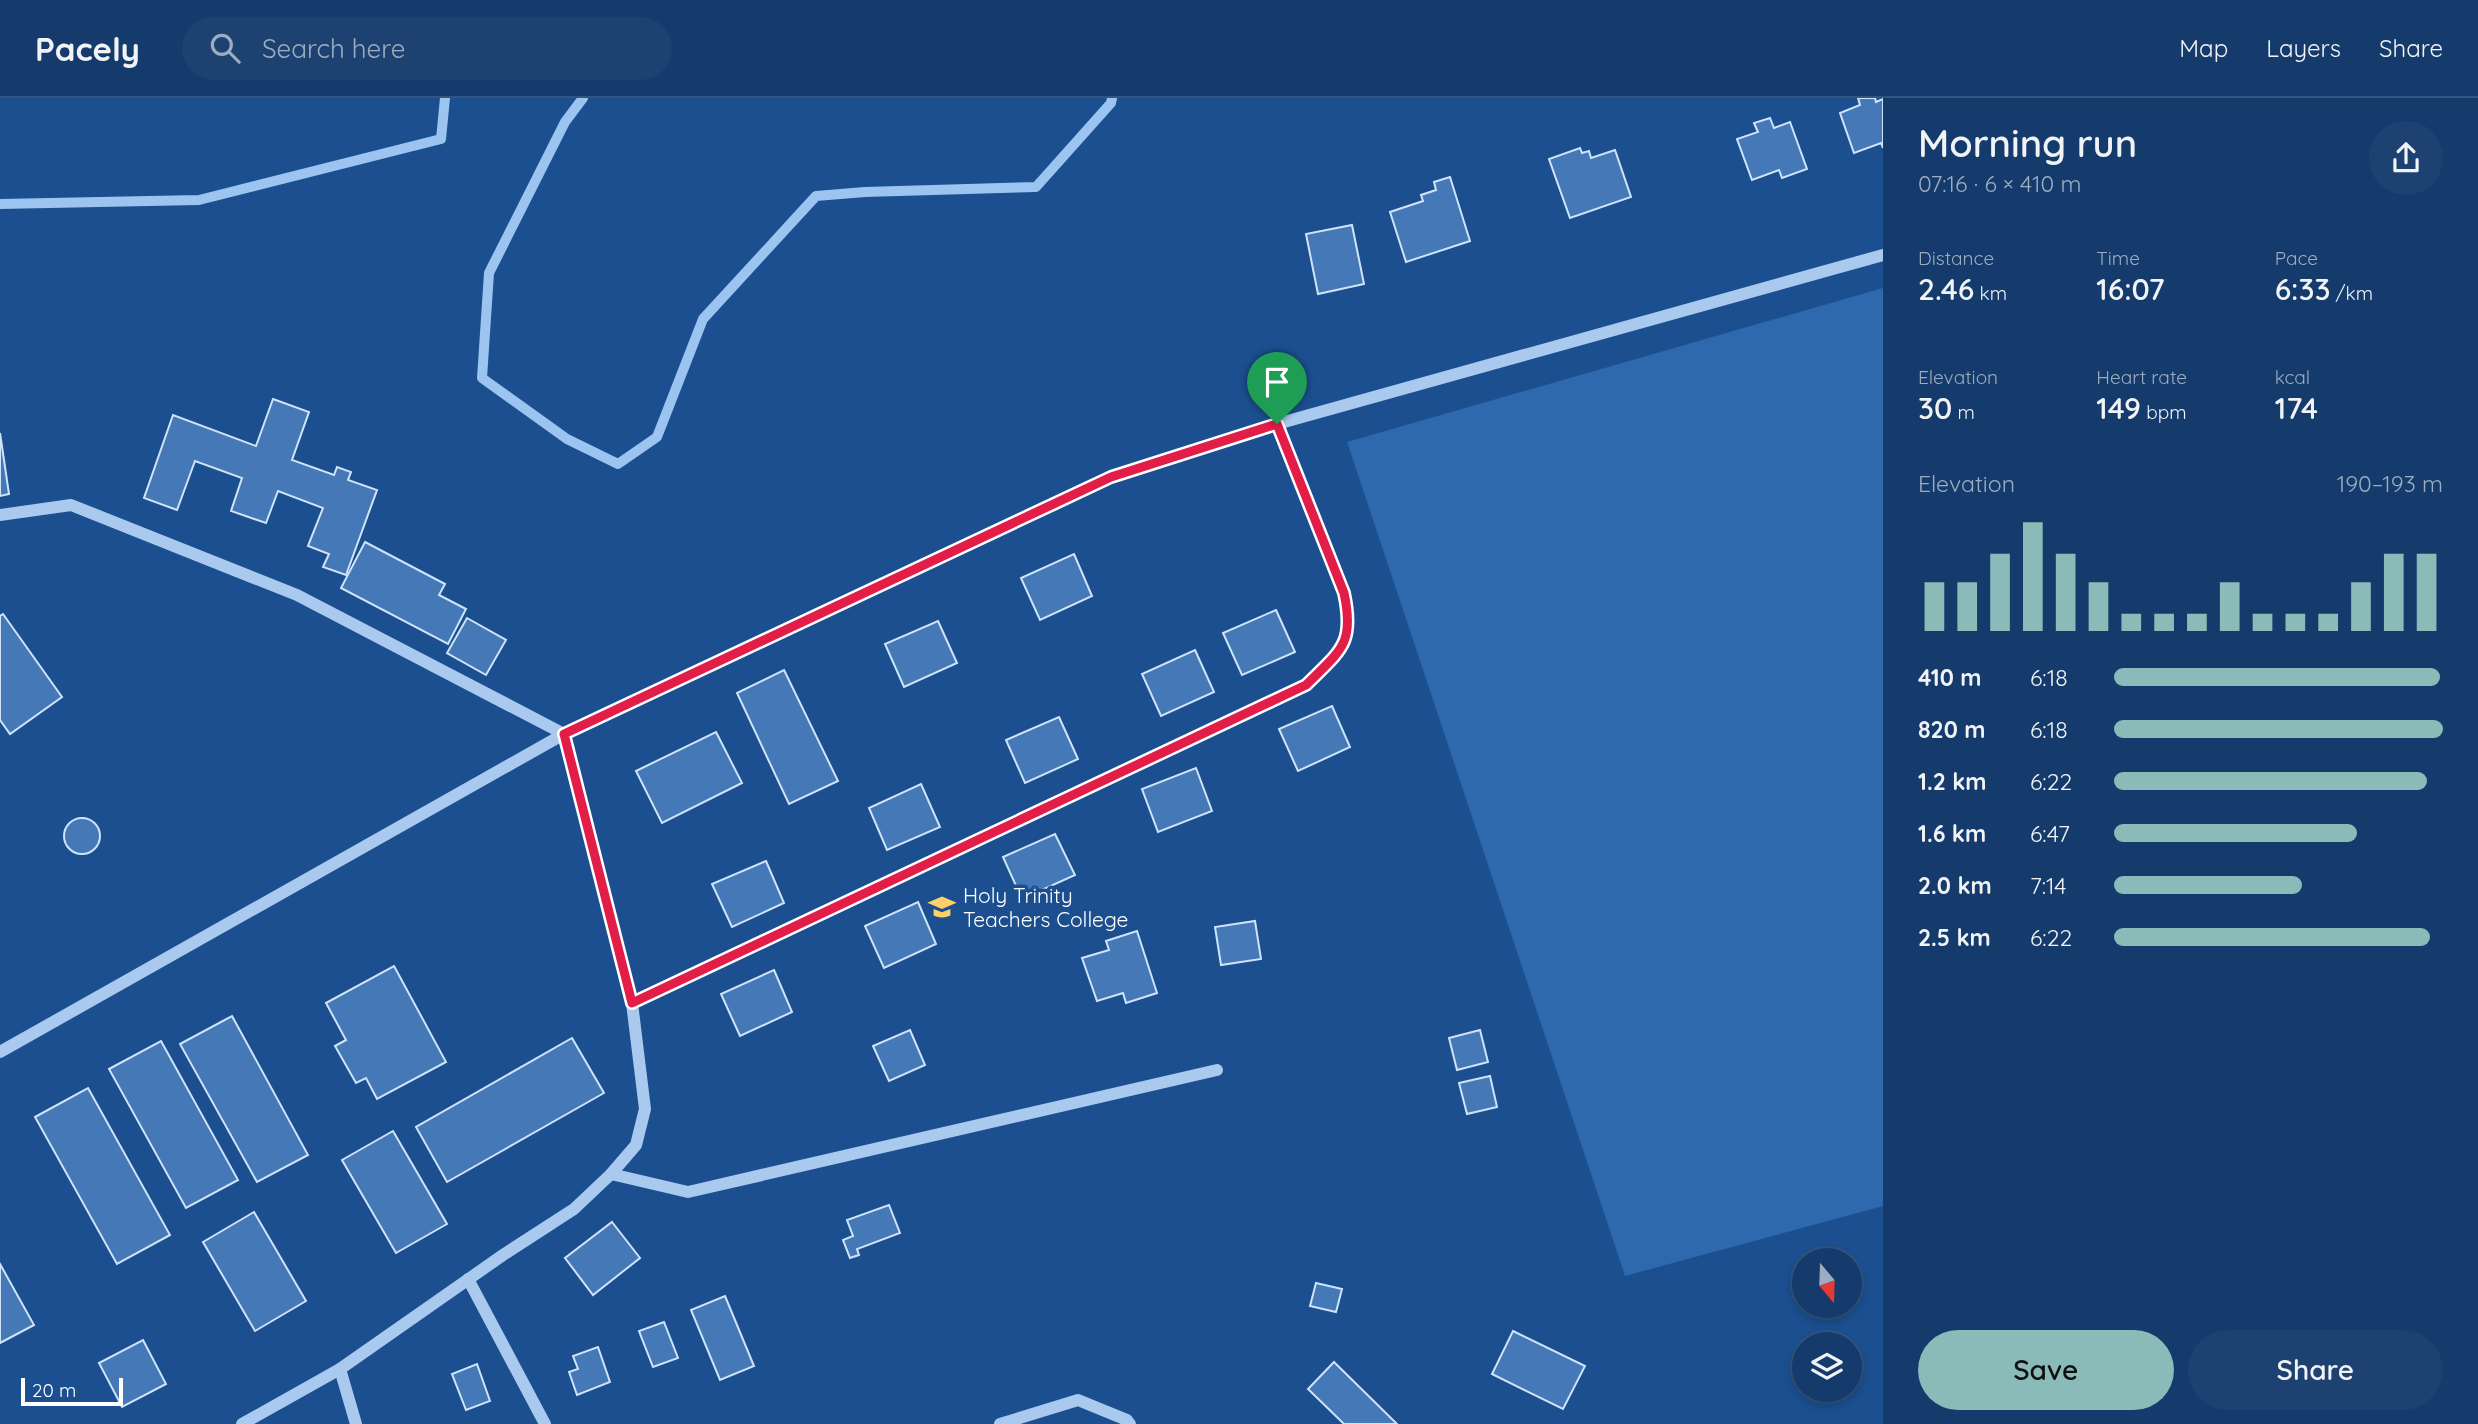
<!DOCTYPE html>
<meta charset="utf-8">
<style>
body{margin:0;font-family:Quicksand,sans-serif;background:#1d4271;color:#f1f3f6;height:100vh;display:flex;flex-direction:column;font-size:26px;white-space:nowrap}
*{box-sizing:border-box;margin:0}
p{font-size:23px;color:#9dadc1}
.icon{flex:none;width:38px;height:38px;fill:none;stroke:currentColor;stroke-width:2;stroke-linecap:round;stroke-linejoin:round}
.map{position:relative;flex:1;overflow:hidden}
.panel{display:flex;flex-direction:column;background:#143b6b;width:595px}
.panel>*{flex:none}
.needle{width:46px;rotate:161deg}
.controls{position:absolute;left:1792px;top:1150px;display:grid;gap:14px}
.controls a{display:grid;place-items:center;width:70px;height:70px;border-radius:50%;background:#143b6b;box-shadow:0 4px 10px #0003,0 0 0 2px #33557e;font-size:35px}
.scale{position:absolute;left:21px;bottom:18px;width:102px;box-sizing:border-box;padding-left:7px;border:4px solid #fff;border-top:0;font-size:19px;line-height:24px;white-space:nowrap;color:#fff;-webkit-text-stroke:5px #1b4f8f;paint-order:stroke}
.pin{position:absolute;display:grid;place-items:center;width:60px;height:60px;color:#fff;margin:-72px -30px;border-radius:50% 50% 50% 0;rotate:-45deg;box-shadow:0 0 7px #0007}
.pin .icon{rotate:45deg}
.round{display:grid;place-items:center;flex:none;width:74px;height:74px;border-radius:37px;background:#1d4271}
.headline{display:flex;align-items:center;justify-content:space-between;height:119px;padding:0 35px}
h1{font-size:38px;font-weight:600;line-height:52px}
.stats{display:grid;grid-template-columns:repeat(3,1fr);gap:10px;height:119px;padding:7px 35px}
.stats div{display:grid;align-content:center}
.stats b{font-size:30px;font-weight:600}
.stats small{font-size:19px;font-weight:400}
.stats p{font-size:19px}
.chart{height:196px;padding:14px 35px}
.chart p{display:flex;justify-content:space-between}
.chart svg{width:100%;height:126px;margin-top:7px;stroke:#8bbbb9;stroke-width:6}
.button{display:flex;gap:14px;margin-top:auto;padding:14px 35px}
.button a{flex:1;height:80px;border-radius:42px;background:#8bbbb9;color:#111;font-size:28px;font-weight:600;line-height:80px;text-align:center}
.button a+a{background:#1d4271;color:#f1f3f6}
ul{padding:0 35px;list-style:none;font-size:23px}
li{display:grid;grid-template-columns:112px 84px 1fr;align-items:center;height:52px}
li i{height:18px;border-radius:9px;background:#8bbbb9}
header{display:flex;align-items:center;gap:42px;box-sizing:border-box;height:98px;padding:0 35px;background:#143b6b;border-bottom:2px solid #33557e}
header strong{font-size:33px}
nav{display:flex;gap:38px;margin-inline-start:auto;font-size:24px}
.search{width:490px;height:63px;background:#1d4271;display:flex;align-items:center;gap:18px;box-sizing:border-box;padding:0 24px;border-radius:38px;color:#9dadc1;font-size:26px}
main{display:flex;flex:1;min-height:0}
.map>svg:first-child{display:block}
.green{fill:#2e69ad}
.lines{fill:none;stroke-linecap:round;stroke-linejoin:round}
.stream{stroke:#9cc4f0;stroke-width:10}
.building{fill:#4478b7;stroke:#cfe3fa;stroke-width:2}
.minor{stroke:#a9c9ee;stroke-width:12}
.route-casing{stroke:#fff;stroke-width:14}
.route{stroke:#e11d48;stroke-width:9}
.labels{text-anchor:middle;dominant-baseline:central;stroke-width:7;stroke-linejoin:round;paint-order:stroke}
.poi-label{font-size:21px;fill:#fff;stroke:#1b4f8f;text-anchor:start}
</style>
<header>
<strong>Pacely</strong>
<div class="search"><svg class="icon" aria-label="search" viewBox="0 0 24 24"><circle cx="10" cy="10" r="6"/><path d="M15 15l6 6"/></svg>Search here</div>
<nav><a>Map</a><a>Layers</a><a>Share</a></nav>
</header>
<main>
<div class="map">
<svg width="1883" height="1326" viewBox="0 0 1883 1326">
<rect width="100%" height="100%" fill="#1b4f8f"/>
<path class="green" d="M 1883,190 L 1883,1108 L 1625,1178 L 1347,344 Z"/>
<g class="lines">
<g class="stream">
<path d="M 583,0 L 565,24 L 489,175 L 482,280 L 567,341 L 618,366 L 657,339 L 703,221 L 816,98 L 865,94 L 1036,89 L 1111,5 L 1112,0"/>
<path d="M 0,106 L 199,102 L 441,41 L 445,0"/>
</g>
</g>
<g class="building">
<path d="M 1858,0 L 1875,0 L 1876,4 L 1883,1 L 1883,50 L 1881,45 L 1854,55 L 1840,15 L 1860,7 Z"/>
<path d="M 1770,20 L 1774,30 L 1790,24 L 1807,71 L 1782,80 L 1779,72 L 1752,82 L 1737,41 L 1758,34 L 1754,25 Z"/>
<path d="M 1580,50 L 1582,55 L 1589,53 L 1591,60 L 1615,52 L 1631,99 L 1570,120 L 1549,61 Z"/>
<path d="M 1450,79 L 1470,143 L 1406,164 L 1390,114 L 1423,103 L 1421,97 L 1436,92 L 1434,84 Z"/>
<path d="M 1352,127 L 1364,186 L 1318,196 L 1306,136 Z"/>
<path d="M 273,301 L 309,314 L 292,362 L 334,377 L 337,369 L 351,374 L 348,382 L 377,392 L 346,477 L 323,469 L 329,456 L 308,448 L 323,410 L 278,393 L 266,425 L 231,413 L 242,380 L 195,363 L 177,412 L 144,400 L 173,317 L 256,348 Z"/>
<path d="M 0,335 L 9,396 L 0,398 Z"/>
<path d="M 365,444 L 445,486 L 439,497 L 466,511 L 448,546 L 341,490 Z"/>
<path d="M 1074,456 L 1092,498 L 1040,522 L 1021,480 Z"/>
<path d="M 1276,512 L 1295,554 L 1242,577 L 1223,535 Z"/>
<path d="M 3,516 L 62,599 L 10,636 L 0,622 L 0,518 Z"/>
<path d="M 467,520 L 506,542 L 486,577 L 447,555 Z"/>
<path d="M 938,523 L 957,565 L 904,589 L 885,546 Z"/>
<path d="M 1195,552 L 1214,594 L 1161,618 L 1142,576 Z"/>
<path d="M 784,572 L 838,683 L 789,706 L 737,595 Z"/>
<path d="M 1332,608 L 1350,649 L 1298,673 L 1279,631 Z"/>
<path d="M 1059,619 L 1078,661 L 1025,685 L 1006,642 Z"/>
<path d="M 716,634 L 742,685 L 662,725 L 636,673 Z"/>
<path d="M 1196,670 L 1212,713 L 1158,734 L 1142,691 Z"/>
<path d="M 921,686 L 940,729 L 887,752 L 869,710 Z"/>
<circle cx="82" cy="738" r="18"/>
<path d="M 1055,736 L 1075,777 L 1022,801 L 1003,759 Z"/>
<path d="M 766,763 L 784,805 L 732,829 L 712,786 Z"/>
<path d="M 918,804 L 936,846 L 884,870 L 865,828 Z"/>
<path d="M 1255,823 L 1261,861 L 1221,867 L 1215,829 Z"/>
<path d="M 1137,833 L 1157,895 L 1126,905 L 1123,895 L 1097,903 L 1082,860 L 1109,852 L 1106,843 Z"/>
<path d="M 394,868 L 446,964 L 377,1001 L 366,980 L 356,985 L 335,948 L 346,942 L 326,905 Z"/>
<path d="M 774,872 L 792,914 L 740,938 L 721,896 Z"/>
<path d="M 232,918 L 308,1057 L 257,1084 L 180,946 Z"/>
<path d="M 910,932 L 925,967 L 889,983 L 873,948 Z"/>
<path d="M 1480,932 L 1488,964 L 1457,972 L 1449,940 Z"/>
<path d="M 572,940 L 604,995 L 447,1084 L 416,1029 Z"/>
<path d="M 161,943 L 238,1082 L 186,1110 L 109,971 Z"/>
<path d="M 1490,978 L 1497,1009 L 1467,1016 L 1459,985 Z"/>
<path d="M 88,990 L 170,1137 L 117,1166 L 35,1019 Z"/>
<path d="M 393,1033 L 447,1126 L 396,1155 L 342,1062 Z"/>
<path d="M 889,1107 L 900,1135 L 857,1151 L 859,1157 L 850,1160 L 843,1142 L 853,1138 L 847,1122 Z"/>
<path d="M 254,1114 L 306,1203 L 255,1233 L 203,1144 Z"/>
<path d="M 612,1124 L 640,1160 L 593,1197 L 565,1160 Z"/>
<path d="M 0,1166 L 34,1227 L 0,1245 Z"/>
<path d="M 1316,1185 L 1342,1191 L 1336,1214 L 1310,1208 Z"/>
<path d="M 725,1198 L 754,1268 L 720,1282 L 691,1212 Z"/>
<path d="M 664,1224 L 678,1260 L 653,1269 L 639,1233 Z"/>
<path d="M 1513,1233 L 1585,1268 L 1563,1311 L 1492,1276 Z"/>
<path d="M 143,1242 L 166,1286 L 122,1309 L 99,1265 Z"/>
<path d="M 598,1249 L 610,1284 L 577,1297 L 569,1274 L 578,1271 L 573,1258 Z"/>
<path d="M 1334,1264 L 1397,1326 L 1344,1326 L 1308,1291 Z"/>
<path d="M 477,1266 L 490,1303 L 466,1312 L 452,1276 Z"/>
</g>
<g class="lines">
<g class="minor">
<path d="M 0,417 L 71,407 L 297,497 L 564,636 L 632,905 L 645,1011 L 636,1047 L 611,1076 L 574,1111 L 503,1157 L 340,1271 L 242,1326"/>
<path d="M 632,905 L 1306,587 C 1341,552 1355,546 1344,495 L 1277,326"/>
<path d="M 0,954 L 564,636 L 1111,379 L 1277,326 L 1883,157"/>
<path d="M 611,1076 L 688,1094 L 1217,972"/>
<path d="M 468,1181 L 545,1326"/>
<path d="M 340,1271 L 356,1326"/>
<path d="M 1000,1326 L 1078,1302 L 1127,1322 L 1130,1326"/>
</g>
</g>
<g class="lines">
<g class="route-casing">
<path id="route" d="M 1277,326 L 1344,495 C 1355,546 1341,552 1306,587 L 632,905 L 564,636 L 1111,379 Z"/>
</g>
<use href="#route" class="route"/>
</g>
<defs>
<g id="university-bare" transform="scale(2.1)"><path d="M0-5L7-2L0 1L-7-2ZM-4 1L0 2.5L4 1V4Q0 6-4 4Z" fill="#ffd166" stroke="#1b4f8f" stroke-width="2.5" paint-order="stroke"/></g>
</defs>
<g fill-rule="evenodd">
<use href="#university-bare" x="942" y="809"/>
</g>
<g class="labels">
<g class="poi-label">
<text x="963" y="797">Holy Trinity<tspan x="963" dy="24">Teachers College</tspan></text>
</g>
</g>
</svg>
<div class="controls">
<a><svg class="needle" viewBox="-14 -14 28 28"><path d="M0-13l5 13h-10z" fill="#e53935"/><path d="M0 13l5-13h-10z" fill="#9dadc1"/></svg></a>
<a><svg class="icon" aria-label="layers" viewBox="0 0 24 24"><path d="M12 4l9 5-9 5-9-5zM3 14l9 5 9-5"/></svg></a>
</div>
<div class="scale">20 m</div>
<div class="pin" style="left:1277px;top:326px;background:#1e9e55"><svg class="icon" aria-label="arrive" viewBox="0 0 24 24"><path d="M6 21V4h12l-3 4 3 4H6"/></svg></div>
</div>
<section class="panel">
<div class="headline"><div><h1>Morning run</h1><p>07:16 · 6 × 410 m</p></div><a class="round"><svg class="icon" aria-label="share" viewBox="0 0 24 24"><path d="M12 15V3M7 8l5-5 5 5M5 13v7h14v-7"/></svg></a></div>
<div class="stats">
<div><p>Distance</p><b>2.46<small> km</small></b></div>
<div><p>Time</p><b>16:07</b></div>
<div><p>Pace</p><b>6:33<small> /km</small></b></div>
</div>
<div class="stats">
<div><p>Elevation</p><b>30<small> m</small></b></div>
<div><p>Heart rate</p><b>149<small> bpm</small></b></div>
<div><p>kcal</p><b>174</b></div>
</div>
<div class="chart"><p><span>Elevation</span>190–193 m</p>
<svg viewBox="0 0 160 44" preserveAspectRatio="none"><path d="M5 44V27M15 44V27M25 44V17M35 44V6M45 44V17M55 44V27M65 44V38M75 44V38M85 44V38M95 44V27M105 44V38M115 44V38M125 44V38M135 44V27M145 44V17M155 44V17"/></svg>
</div>
<ul>
<li><b>410 m</b>6:18<i style="width:99%"></i></li>
<li><b>820 m</b>6:18<i style="width:100%"></i></li>
<li><b>1.2 km</b>6:22<i style="width:95%"></i></li>
<li><b>1.6 km</b>6:47<i style="width:74%"></i></li>
<li><b>2.0 km</b>7:14<i style="width:57%"></i></li>
<li><b>2.5 km</b>6:22<i style="width:96%"></i></li>
</ul>
<div class="button"><a>Save</a><a>Share</a></div>
</section>
</main>
